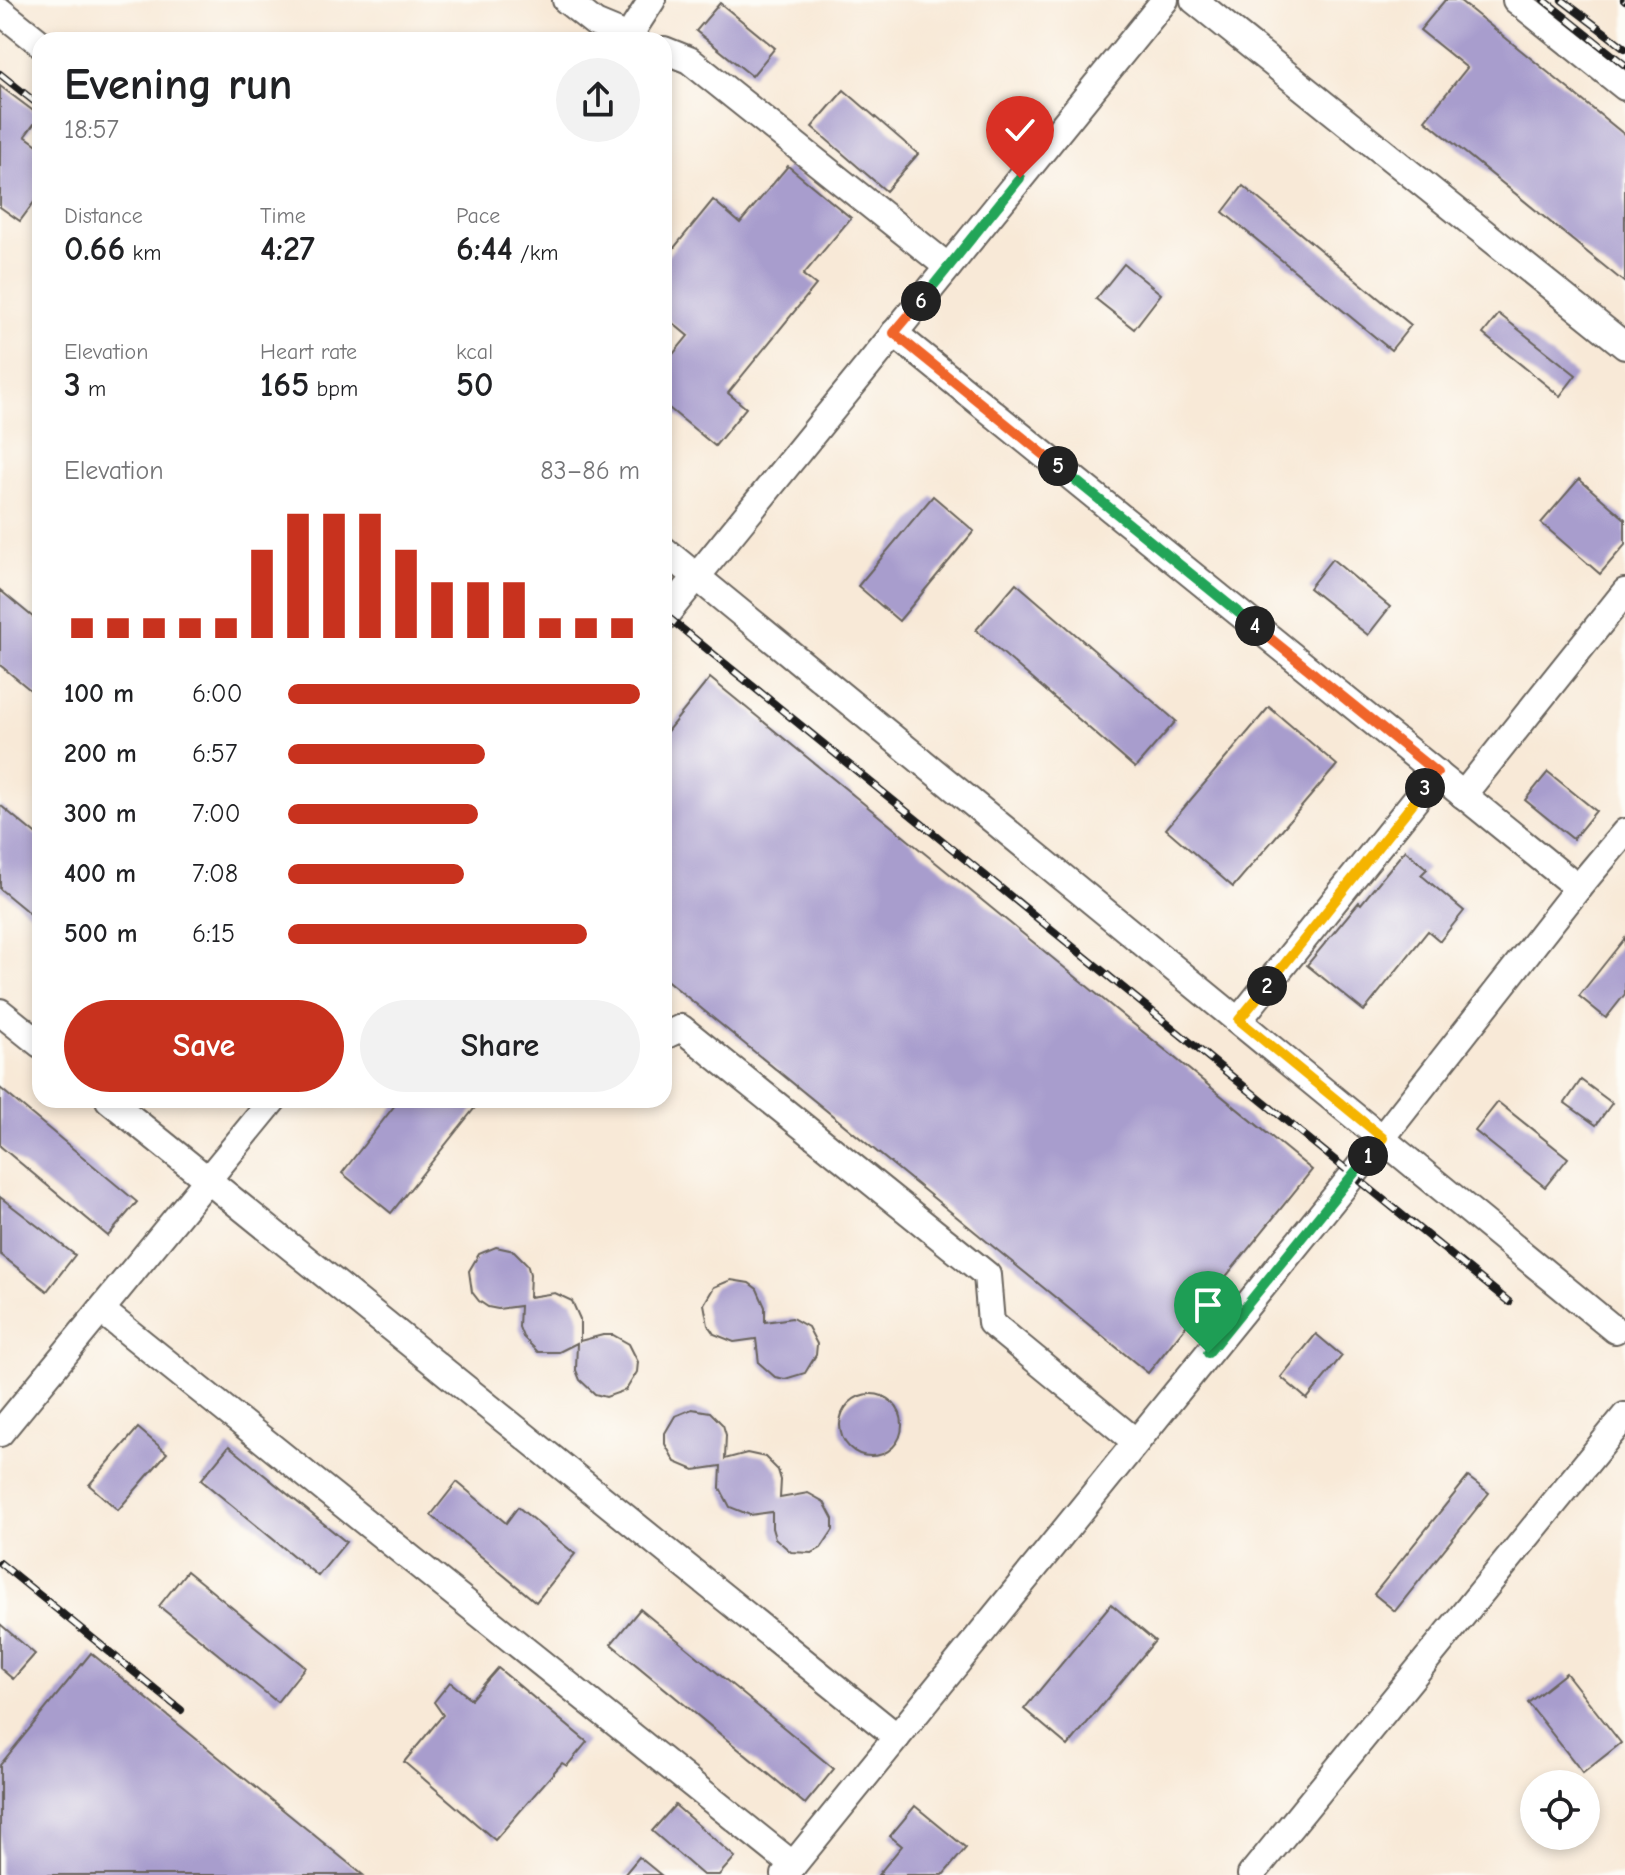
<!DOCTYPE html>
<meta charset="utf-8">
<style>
body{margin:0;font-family:"Comic Neue",sans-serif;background:#f2f2f2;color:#202124;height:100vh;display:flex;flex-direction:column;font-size:30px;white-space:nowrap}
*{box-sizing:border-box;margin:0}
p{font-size:26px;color:#757577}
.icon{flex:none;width:44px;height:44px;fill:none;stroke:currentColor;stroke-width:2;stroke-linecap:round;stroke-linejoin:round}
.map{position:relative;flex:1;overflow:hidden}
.details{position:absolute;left:32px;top:32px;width:640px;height:1076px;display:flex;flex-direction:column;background:#fff;border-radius:24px;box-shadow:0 4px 12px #0003}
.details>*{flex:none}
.fabs{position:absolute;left:1520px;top:1770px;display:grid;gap:16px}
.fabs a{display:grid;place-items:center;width:80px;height:80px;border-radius:50%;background:#fff;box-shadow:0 4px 12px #0003;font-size:40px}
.pin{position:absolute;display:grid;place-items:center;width:68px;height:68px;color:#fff;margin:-82px -34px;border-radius:50% 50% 50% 0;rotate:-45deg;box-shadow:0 0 8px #0007}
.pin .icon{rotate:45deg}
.km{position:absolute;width:40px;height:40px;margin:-20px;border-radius:50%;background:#222;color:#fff;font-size:22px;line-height:40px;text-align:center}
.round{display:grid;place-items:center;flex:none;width:84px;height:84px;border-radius:42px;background:#f2f2f2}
.head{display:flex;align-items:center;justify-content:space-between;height:136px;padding:0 32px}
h1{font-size:44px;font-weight:700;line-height:60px}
.metrics{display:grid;grid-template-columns:repeat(3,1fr);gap:12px;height:136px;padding:8px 32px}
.metrics div{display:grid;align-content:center}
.metrics b{font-size:34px;font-weight:700}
.metrics small{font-size:22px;font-weight:400}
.metrics p{font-size:22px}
.chart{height:224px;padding:16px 32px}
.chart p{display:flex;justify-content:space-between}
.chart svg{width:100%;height:144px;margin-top:8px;stroke:#c8321e;stroke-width:6}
.cta{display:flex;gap:16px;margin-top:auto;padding:16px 32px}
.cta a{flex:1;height:92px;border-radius:48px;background:#c8321e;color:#fff;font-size:32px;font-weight:700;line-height:92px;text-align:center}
.cta a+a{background:#f2f2f2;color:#202124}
ul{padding:0 32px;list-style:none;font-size:26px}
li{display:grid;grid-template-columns:128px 96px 1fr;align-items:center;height:60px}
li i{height:20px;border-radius:10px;background:#c8321e}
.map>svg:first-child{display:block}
.building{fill:#a89dcd}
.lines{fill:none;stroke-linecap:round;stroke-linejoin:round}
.minor-casing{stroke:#69645d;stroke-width:30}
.minor{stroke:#fff;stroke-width:26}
.rail-casing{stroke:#1c1c1c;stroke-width:8}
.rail{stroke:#fdfcf7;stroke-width:5;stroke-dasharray:15;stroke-linecap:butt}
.split-1-casing{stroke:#fff;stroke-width:16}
.split-2-casing{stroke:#fff;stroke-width:16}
.split-3-casing{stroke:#fff;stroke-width:16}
.split-4-casing{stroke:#fff;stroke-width:16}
.split-5-casing{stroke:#fff;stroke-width:16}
.split-6-casing{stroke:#fff;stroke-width:16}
.split-7-casing{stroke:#fff;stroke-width:16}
.split-1{stroke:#22a559;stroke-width:10}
.split-2{stroke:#f5b400;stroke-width:10}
.split-3{stroke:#f5b400;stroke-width:10}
.split-4{stroke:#f0652b;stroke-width:10}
.split-5{stroke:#22a559;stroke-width:10}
.split-6{stroke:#f0652b;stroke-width:10}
.split-7{stroke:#22a559;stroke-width:10}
</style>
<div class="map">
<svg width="1625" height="1875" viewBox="0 0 1625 1875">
<rect width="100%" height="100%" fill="#fdfcf7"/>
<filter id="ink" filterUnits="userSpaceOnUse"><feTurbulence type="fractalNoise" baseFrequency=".0125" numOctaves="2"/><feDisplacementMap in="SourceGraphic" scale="16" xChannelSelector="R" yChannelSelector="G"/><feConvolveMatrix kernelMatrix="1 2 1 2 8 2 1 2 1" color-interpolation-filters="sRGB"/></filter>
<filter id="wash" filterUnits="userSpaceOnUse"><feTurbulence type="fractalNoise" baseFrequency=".006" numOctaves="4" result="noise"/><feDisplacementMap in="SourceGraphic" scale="32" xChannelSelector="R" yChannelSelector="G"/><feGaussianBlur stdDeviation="1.8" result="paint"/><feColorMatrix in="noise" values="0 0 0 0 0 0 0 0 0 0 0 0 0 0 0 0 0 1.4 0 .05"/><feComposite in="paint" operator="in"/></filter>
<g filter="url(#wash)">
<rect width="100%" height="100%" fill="#f8e9d7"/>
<g id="blocks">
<g class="building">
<path d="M 1445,0 L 1459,0 L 1625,135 L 1625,283 L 1425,120 L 1467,68 L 1420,30 Z"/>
<path d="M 720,3 L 775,48 L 752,76 L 696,31 Z"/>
<path d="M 0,86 L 40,116 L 25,136 L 40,147 L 40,194 L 20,221 L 0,207 Z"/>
<path d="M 844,90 L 918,154 L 886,191 L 812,127 Z"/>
<path d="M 788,166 L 851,218 L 803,275 L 816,285 L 728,393 L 746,408 L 715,446 L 664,404 L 664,365 L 688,336 L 664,316 L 664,260 L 713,200 L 740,223 Z"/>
<path d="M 1243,186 L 1411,325 L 1391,350 L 1223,212 Z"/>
<path d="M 1124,264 L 1161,294 L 1134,329 L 1096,299 Z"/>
<path d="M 1499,314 L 1576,375 L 1560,396 L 1483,334 Z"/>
<path d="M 1579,479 L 1625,519 L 1625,545 L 1600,574 L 1541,523 Z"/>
<path d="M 933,496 L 974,531 L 899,621 L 858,586 Z"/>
<path d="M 1332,559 L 1390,607 L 1368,635 L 1309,588 Z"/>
<path d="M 1016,583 L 1176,721 L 1135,768 L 976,630 Z"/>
<path d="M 0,590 L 40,623 L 40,698 L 0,665 Z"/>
<path d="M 710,678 L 1312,1170 L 1148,1373 L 664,978 L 664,735 Z"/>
<path d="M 1269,707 L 1337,765 L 1233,887 L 1166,829 Z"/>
<path d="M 1548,772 L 1596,811 L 1573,839 L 1525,800 Z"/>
<path d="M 0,805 L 40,838 L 40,922 L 0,889 Z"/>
<path d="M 1405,850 L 1427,869 L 1421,875 L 1464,911 L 1440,941 L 1428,931 L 1364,1011 L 1307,965 L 1359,902 L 1361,904 Z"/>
<path d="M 1625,938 L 1625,994 L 1606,1018 L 1579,996 Z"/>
<path d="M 1581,1080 L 1612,1103 L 1596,1125 L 1565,1103 Z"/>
<path d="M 0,1088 L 137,1202 L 108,1236 L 0,1146 Z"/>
<path d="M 399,1100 L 481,1100 L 391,1213 L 342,1173 Z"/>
<path d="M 1498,1102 L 1568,1158 L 1545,1187 L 1475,1131 Z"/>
<path d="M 0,1197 L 75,1255 L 47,1291 L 0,1254 Z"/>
<path d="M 496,1247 L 514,1251 L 527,1264 L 530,1274 L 529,1297 L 555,1293 L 572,1301 L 580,1319 L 580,1341 L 603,1335 L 613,1335 L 629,1344 L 638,1362 L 637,1372 L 626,1390 L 606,1397 L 595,1394 L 580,1380 L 576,1370 L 577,1343 L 559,1352 L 538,1352 L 523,1337 L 519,1327 L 520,1306 L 498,1309 L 488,1307 L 479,1301 L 472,1292 L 469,1271 L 479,1254 Z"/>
<path d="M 731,1280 L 749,1283 L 757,1289 L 765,1307 L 765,1322 L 792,1318 L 808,1327 L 817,1344 L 816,1355 L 805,1373 L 785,1379 L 775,1377 L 759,1363 L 756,1339 L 734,1342 L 714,1334 L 708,1325 L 704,1304 L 714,1287 Z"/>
<path d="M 1316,1334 L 1342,1356 L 1307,1399 L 1281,1377 Z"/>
<circle cx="871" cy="1425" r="31"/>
<path d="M 692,1409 L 710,1412 L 723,1425 L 726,1435 L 725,1459 L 747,1453 L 765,1457 L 778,1470 L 781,1480 L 780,1498 L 808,1493 L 824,1502 L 833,1519 L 833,1530 L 821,1548 L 812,1553 L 791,1552 L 775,1538 L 772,1528 L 772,1512 L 750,1515 L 730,1507 L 720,1488 L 721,1466 L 694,1470 L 675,1462 L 665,1444 L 665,1433 L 675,1416 Z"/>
<path d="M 138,1428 L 167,1453 L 118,1510 L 89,1485 Z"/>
<path d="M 229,1446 L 346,1542 L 318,1576 L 201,1480 Z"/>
<path d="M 1468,1477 L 1489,1493 L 1395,1611 L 1374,1594 Z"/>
<path d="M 457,1482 L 506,1523 L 518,1507 L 575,1554 L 536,1602 L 431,1515 Z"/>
<path d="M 187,1571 L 305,1667 L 277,1702 L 159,1606 Z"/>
<path d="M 1111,1604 L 1155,1641 L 1068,1746 L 1024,1709 Z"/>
<path d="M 640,1609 L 834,1769 L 805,1804 L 611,1644 Z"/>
<path d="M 0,1624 L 35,1654 L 13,1679 L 0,1668 Z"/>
<path d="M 91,1653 L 363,1875 L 0,1875 L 0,1765 Z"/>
<path d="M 498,1668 L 587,1742 L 567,1766 L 562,1763 L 495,1840 L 404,1762 L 443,1715 L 434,1702 L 450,1682 L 471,1699 Z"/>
<path d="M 1566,1673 L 1621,1743 L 1583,1773 L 1528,1703 Z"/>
<path d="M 675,1805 L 735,1857 L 719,1875 L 703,1875 L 652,1831 Z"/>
<path d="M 915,1806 L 966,1848 L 943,1875 L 878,1875 L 902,1846 L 890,1836 Z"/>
<path d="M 639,1857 L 661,1875 L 624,1875 Z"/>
</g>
</g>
</g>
<g filter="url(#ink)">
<use href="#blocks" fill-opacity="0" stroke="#69645d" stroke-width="2"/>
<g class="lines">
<g class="minor-casing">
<g id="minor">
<path d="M 566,0 L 595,23 L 636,40"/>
<path d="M 1194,0 L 1625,346"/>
<path d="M 1516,0 L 1625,87"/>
<path d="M 0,11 L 40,43"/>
<path d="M 628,37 L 652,0"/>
<path d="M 664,50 L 689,60 L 948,267"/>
<path d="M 894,333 L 1578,888"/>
<path d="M 664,550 L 1615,1330"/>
<path d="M 664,617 L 1165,0"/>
<path d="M 1463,795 L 1625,592"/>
<path d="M 0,1012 L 40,1044"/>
<path d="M 1239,1020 L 1437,773"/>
<path d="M 664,1036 L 681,1028 L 987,1275 L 991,1323 L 1136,1442"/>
<path d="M 109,1100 L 897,1737"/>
<path d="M 101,1310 L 793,1865"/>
<path d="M 0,1433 L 273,1100"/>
<path d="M 785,1875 L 1353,1175 L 1578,888 L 1625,832"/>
<path d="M 1251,1875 L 1625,1416"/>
</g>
</g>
<use href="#minor" class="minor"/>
<g class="rail-casing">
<g id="rail">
<path d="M 1544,0 L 1625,65"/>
<path d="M 1562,0 L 1625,48"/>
<path d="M 1624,0 L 1625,1"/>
<path d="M 0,74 L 40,106"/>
<path d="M 664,614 L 1509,1302"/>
<path d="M 0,1563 L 181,1710"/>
</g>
</g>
<use href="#rail" class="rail"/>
</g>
</g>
<g class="lines" filter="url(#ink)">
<g class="split-1-casing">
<path id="split-1" d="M 1208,1353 L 1368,1156"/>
</g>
<g class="split-2-casing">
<path id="split-2" d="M 1267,986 L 1239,1020 L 1383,1138 L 1368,1156"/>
</g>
<g class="split-3-casing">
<path id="split-3" d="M 1267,986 L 1425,788"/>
</g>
<g class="split-4-casing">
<path id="split-4" d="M 1255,626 L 1437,773 L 1425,788"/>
</g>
<g class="split-5-casing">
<path id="split-5" d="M 1058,466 L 1255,626"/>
</g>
<g class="split-6-casing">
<path id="split-6" d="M 921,301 L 894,333 L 1058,466"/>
</g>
<g class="split-7-casing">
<path id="split-7" d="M 921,301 L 1020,178"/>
</g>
<use href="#split-1" class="split-1"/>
<use href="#split-2" class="split-2"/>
<use href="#split-3" class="split-3"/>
<use href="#split-4" class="split-4"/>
<use href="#split-5" class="split-5"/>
<use href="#split-6" class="split-6"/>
<use href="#split-7" class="split-7"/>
</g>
</svg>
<div class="fabs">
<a><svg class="icon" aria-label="locate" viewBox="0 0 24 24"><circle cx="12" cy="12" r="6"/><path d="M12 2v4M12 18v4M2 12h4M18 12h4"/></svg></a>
</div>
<div class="pin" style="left:1208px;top:1353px;background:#1e9e55"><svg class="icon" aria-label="arrive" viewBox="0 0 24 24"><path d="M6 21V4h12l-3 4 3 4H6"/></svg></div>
<div class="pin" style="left:1020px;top:178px;background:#d93025"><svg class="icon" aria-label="check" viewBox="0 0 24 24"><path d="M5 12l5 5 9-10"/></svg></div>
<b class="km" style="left:1368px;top:1156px">1</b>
<b class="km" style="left:1267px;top:986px">2</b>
<b class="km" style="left:1425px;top:788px">3</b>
<b class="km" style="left:1255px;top:626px">4</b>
<b class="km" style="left:1058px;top:466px">5</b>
<b class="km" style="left:921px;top:301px">6</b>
<section class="details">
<div class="head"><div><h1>Evening run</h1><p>18:57</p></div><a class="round"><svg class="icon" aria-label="share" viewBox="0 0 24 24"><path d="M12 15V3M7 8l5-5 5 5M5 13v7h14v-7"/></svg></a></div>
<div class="metrics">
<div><p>Distance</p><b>0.66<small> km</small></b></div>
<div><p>Time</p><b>4:27</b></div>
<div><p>Pace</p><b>6:44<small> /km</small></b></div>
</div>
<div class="metrics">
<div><p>Elevation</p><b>3<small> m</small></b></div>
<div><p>Heart rate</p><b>165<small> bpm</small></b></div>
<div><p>kcal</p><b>50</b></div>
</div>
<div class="chart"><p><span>Elevation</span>83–86 m</p>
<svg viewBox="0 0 160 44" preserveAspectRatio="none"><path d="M5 44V38M15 44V38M25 44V38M35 44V38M45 44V38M55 44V17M65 44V6M75 44V6M85 44V6M95 44V17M105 44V27M115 44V27M125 44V27M135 44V38M145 44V38M155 44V38"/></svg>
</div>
<ul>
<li><b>100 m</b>6:00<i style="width:100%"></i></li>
<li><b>200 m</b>6:57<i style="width:56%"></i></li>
<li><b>300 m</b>7:00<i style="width:54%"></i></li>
<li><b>400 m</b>7:08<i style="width:50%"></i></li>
<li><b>500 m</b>6:15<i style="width:85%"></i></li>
</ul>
<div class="cta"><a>Save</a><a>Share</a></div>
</section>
</div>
